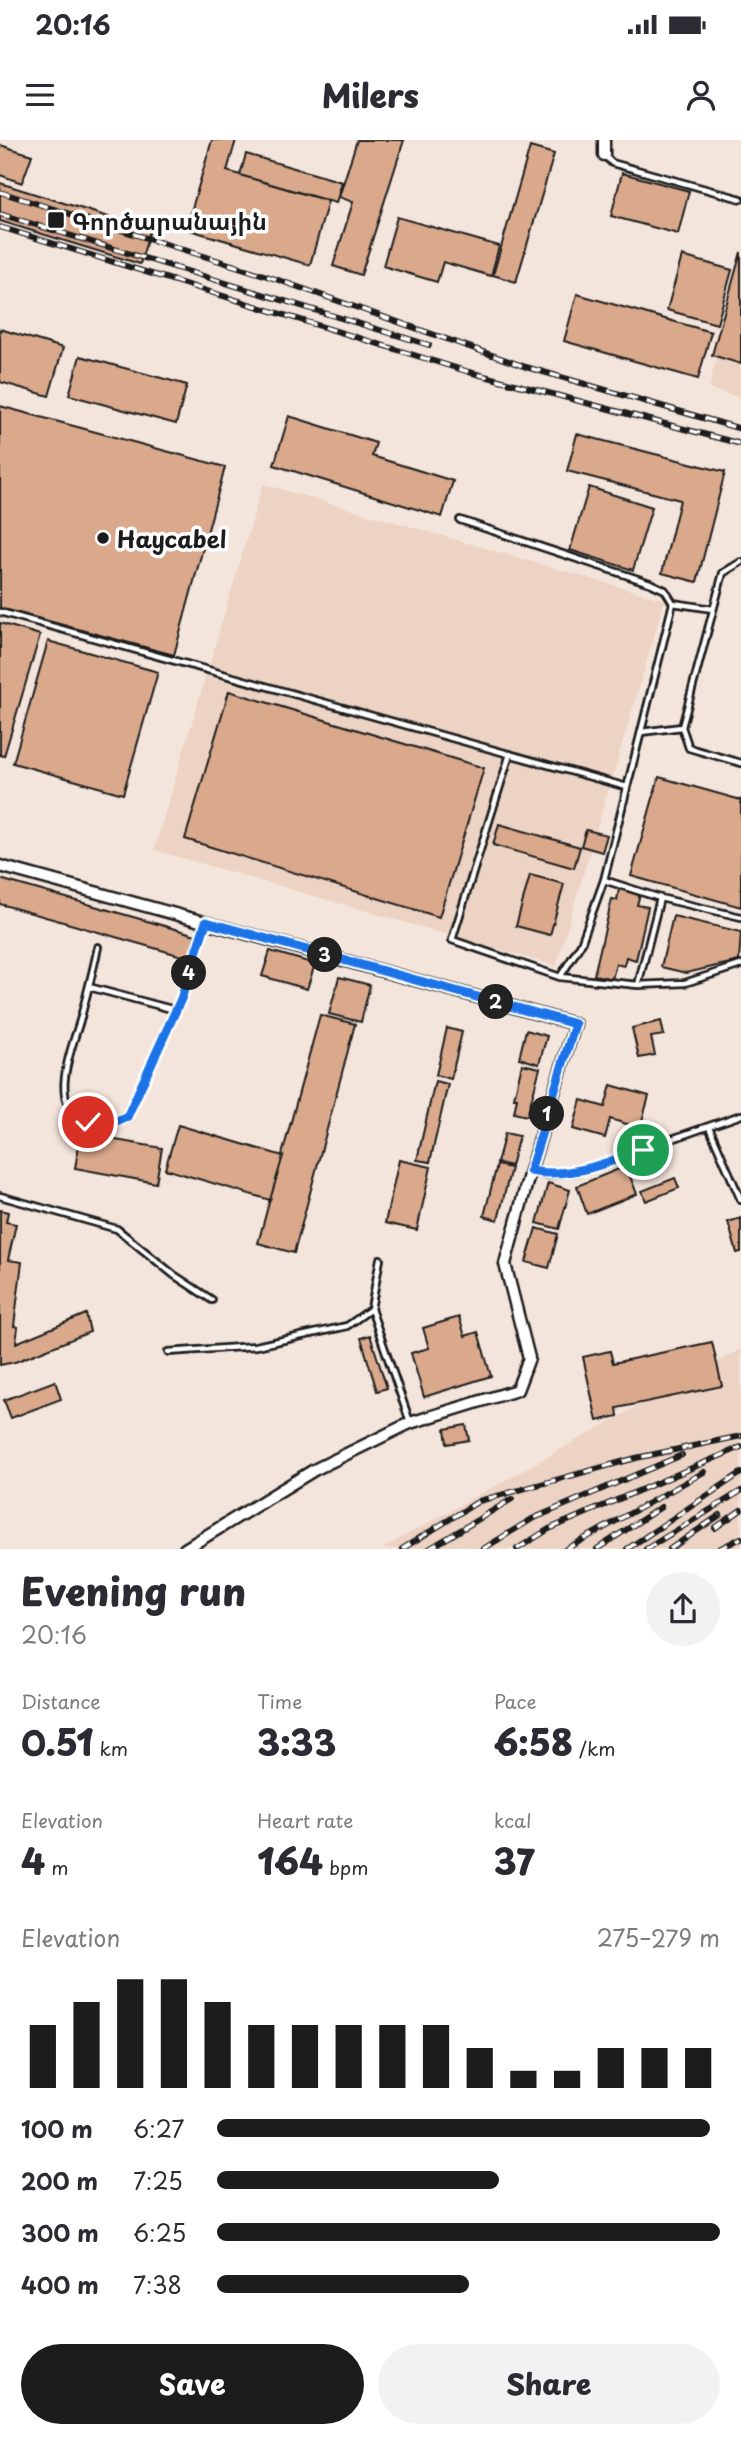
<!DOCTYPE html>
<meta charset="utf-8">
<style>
body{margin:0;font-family:"Playpen Sans","Noto Sans Armenian",sans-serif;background:#f2f2f3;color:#2b2b33;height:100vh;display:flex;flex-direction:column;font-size:26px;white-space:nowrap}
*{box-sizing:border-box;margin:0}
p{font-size:23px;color:#7c7c81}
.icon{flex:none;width:38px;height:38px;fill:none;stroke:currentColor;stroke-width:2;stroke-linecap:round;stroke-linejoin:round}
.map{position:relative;height:1409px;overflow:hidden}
.sheet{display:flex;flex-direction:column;background:#fff;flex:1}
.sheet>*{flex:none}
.pin{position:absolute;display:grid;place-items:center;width:60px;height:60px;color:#fff;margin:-30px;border:4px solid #fff;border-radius:50%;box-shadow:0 2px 7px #0007}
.km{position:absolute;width:35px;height:35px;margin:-18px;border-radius:50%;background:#222;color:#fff;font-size:19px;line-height:35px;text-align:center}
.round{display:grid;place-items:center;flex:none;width:74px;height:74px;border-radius:37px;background:#f2f2f3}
.headline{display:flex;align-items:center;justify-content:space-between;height:119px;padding:0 21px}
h1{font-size:38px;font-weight:800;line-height:52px}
.figures{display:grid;grid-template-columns:repeat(3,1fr);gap:10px;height:119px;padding:7px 21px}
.figures div{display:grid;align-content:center}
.figures b{font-size:35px;font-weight:800}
.figures small{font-size:19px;font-weight:400}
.figures p{font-size:19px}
.chart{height:196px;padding:14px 21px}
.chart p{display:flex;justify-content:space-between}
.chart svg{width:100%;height:126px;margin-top:7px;stroke:#1c1c1c;stroke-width:6}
.action{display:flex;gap:14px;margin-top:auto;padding:14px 21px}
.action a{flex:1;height:80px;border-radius:42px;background:#1c1c1c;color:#fff;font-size:28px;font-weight:800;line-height:80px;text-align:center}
.action a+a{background:#f2f2f3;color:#2b2b33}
ul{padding:0 21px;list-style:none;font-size:23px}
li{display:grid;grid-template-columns:112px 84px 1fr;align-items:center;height:52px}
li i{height:18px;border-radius:9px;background:#1c1c1c}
.status{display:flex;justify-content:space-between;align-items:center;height:49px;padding:0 35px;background:#fff;direction:ltr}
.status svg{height:19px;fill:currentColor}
header{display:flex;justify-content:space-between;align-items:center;height:91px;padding:0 21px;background:#fff;font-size:32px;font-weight:800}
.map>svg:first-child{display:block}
.built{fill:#ecd3c4}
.building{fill:#daa98c;stroke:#1c1c1c;stroke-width:2}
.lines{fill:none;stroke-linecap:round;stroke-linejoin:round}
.service-casing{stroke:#1c1c1c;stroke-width:10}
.minor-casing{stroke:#1c1c1c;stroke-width:15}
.service{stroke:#fff;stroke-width:4.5}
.minor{stroke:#fff;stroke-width:10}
.rail-casing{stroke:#1c1c1c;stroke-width:6}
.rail{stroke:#fff;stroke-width:3.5;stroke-dasharray:10;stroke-linecap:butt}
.route-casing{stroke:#fff;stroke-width:14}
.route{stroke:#1a73e8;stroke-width:9}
.poi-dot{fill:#1c1c1c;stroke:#fff;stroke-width:2.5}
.labels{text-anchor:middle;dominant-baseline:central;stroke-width:7;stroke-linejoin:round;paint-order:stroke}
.poi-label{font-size:23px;font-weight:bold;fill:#1c1c1c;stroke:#fff;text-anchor:start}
</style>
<div class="status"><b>20:16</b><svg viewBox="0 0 49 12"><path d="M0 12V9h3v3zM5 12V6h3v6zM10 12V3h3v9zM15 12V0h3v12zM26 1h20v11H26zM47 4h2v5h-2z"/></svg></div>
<header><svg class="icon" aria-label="menu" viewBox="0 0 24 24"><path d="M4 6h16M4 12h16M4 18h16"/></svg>Milers<svg class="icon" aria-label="person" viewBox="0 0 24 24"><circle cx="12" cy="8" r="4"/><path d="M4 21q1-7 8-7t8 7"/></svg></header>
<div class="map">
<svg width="741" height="1409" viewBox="0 0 741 1409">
<rect width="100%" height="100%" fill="#f4e5dc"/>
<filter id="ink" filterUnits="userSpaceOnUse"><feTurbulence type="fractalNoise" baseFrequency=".0143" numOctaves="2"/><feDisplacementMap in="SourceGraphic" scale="14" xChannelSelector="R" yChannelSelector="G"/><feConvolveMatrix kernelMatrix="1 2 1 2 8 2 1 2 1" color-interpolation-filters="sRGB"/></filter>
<g filter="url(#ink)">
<g class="built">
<path d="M 741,112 L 741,258 L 709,249 Z"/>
<path d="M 263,344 L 665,460 L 556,826 L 154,710 Z"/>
<path d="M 741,1209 L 741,1409 L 381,1409 L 410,1393 Z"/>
</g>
<g class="building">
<path d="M 212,0 L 236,0 L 227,31 L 328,61 L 310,125 L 186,89 Z"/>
<path d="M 357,0 L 404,0 L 361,135 L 333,126 L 353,62 L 339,57 Z"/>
<path d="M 0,5 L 32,15 L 22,43 L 0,35 Z"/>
<path d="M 530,7 L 554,14 L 516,142 L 493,135 Z"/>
<path d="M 246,14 L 342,42 L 336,63 L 240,35 Z"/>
<path d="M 622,33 L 689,51 L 678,94 L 611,76 Z"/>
<path d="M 0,43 L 150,90 L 140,124 L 0,81 Z"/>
<path d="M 397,77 L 499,106 L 491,136 L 443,122 L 437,142 L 383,126 Z"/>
<path d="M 741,112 L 741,224 L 712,215 Z"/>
<path d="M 682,116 L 732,130 L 717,184 L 667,170 Z"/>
<path d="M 577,154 L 711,192 L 698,239 L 564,201 Z"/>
<path d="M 0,189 L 63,208 L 49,256 L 0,242 Z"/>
<path d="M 80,216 L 187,245 L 176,284 L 69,255 Z"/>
<path d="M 0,266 L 225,327 L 174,515 L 0,468 Z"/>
<path d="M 289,276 L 376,303 L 372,316 L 453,341 L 442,377 L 274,325 Z"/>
<path d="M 577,294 L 725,332 L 697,442 L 662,433 L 680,360 L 567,331 Z"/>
<path d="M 589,347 L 652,367 L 633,430 L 570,410 Z"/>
<path d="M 0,483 L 40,495 L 4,616 L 0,615 Z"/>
<path d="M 48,501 L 158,532 L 123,654 L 13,623 Z"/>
<path d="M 229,551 L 484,628 L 439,777 L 185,699 Z"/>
<path d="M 659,637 L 741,660 L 741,767 L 631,736 Z"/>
<path d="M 499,684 L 580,707 L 574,728 L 493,705 Z"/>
<path d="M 586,690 L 607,695 L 602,712 L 581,706 Z"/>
<path d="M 530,735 L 564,744 L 550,795 L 516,786 Z"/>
<path d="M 0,739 L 196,795 L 189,818 L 0,764 Z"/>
<path d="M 619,749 L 640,754 L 637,765 L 648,767 L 636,820 L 626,817 L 624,826 L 616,824 L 612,839 L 594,835 L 612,759 L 617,760 Z"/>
<path d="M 673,776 L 741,792 L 739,821 L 686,833 L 661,827 Z"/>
<path d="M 270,811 L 315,824 L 307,849 L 262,836 Z"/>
<path d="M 339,837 L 370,845 L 361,882 L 329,874 Z"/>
<path d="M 320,875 L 355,884 L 294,1113 L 258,1103 Z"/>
<path d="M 661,881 L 664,895 L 651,897 L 655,915 L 639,918 L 632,888 Z"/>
<path d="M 447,888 L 462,892 L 451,939 L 436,935 Z"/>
<path d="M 526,890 L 547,896 L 539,924 L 519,918 Z"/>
<path d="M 522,924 L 540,928 L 527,976 L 514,973 L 517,958 L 514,958 Z"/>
<path d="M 435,941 L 448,944 L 430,1022 L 417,1020 Z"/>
<path d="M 611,945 L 649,956 L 640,988 L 610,979 L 605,998 L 573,989 L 581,960 L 605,967 Z"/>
<path d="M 178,985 L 283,1016 L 270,1060 L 165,1029 Z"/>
<path d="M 505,993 L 519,996 L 511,1026 L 497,1023 Z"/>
<path d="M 81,994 L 162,1008 L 156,1043 L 75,1028 Z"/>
<path d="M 399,1020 L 431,1027 L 417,1090 L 385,1083 Z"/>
<path d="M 497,1025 L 511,1028 L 498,1080 L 484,1076 Z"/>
<path d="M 626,1026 L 637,1054 L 587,1074 L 577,1046 Z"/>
<path d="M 675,1038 L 679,1048 L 646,1061 L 642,1051 Z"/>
<path d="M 548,1043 L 570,1050 L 559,1089 L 537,1083 Z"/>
<path d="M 0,1070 L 8,1072 L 6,1082 L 16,1084 L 8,1120 L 22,1122 L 14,1186 L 18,1187 L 16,1203 L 86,1174 L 90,1192 L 15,1222 L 0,1225 Z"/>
<path d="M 741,1078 L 741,1112 L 737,1113 L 728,1082 Z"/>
<path d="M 536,1088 L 558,1094 L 549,1128 L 526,1122 Z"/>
<path d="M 459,1177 L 465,1196 L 478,1192 L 491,1236 L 424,1257 L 411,1213 L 429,1208 L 423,1188 Z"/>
<path d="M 370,1195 L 387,1248 L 377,1251 L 361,1198 Z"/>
<path d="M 712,1202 L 722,1246 L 617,1268 L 618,1276 L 597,1281 L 583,1217 L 610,1211 L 613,1223 Z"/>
<path d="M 55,1241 L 61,1259 L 11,1278 L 4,1260 Z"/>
<path d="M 466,1285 L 469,1300 L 447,1304 L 445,1289 Z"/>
</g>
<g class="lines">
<g class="service-casing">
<g id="service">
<path d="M 604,15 L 612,23 L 741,59"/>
<path d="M 460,380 L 650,443 L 665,450 L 673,463"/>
<path d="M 741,422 L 723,433 L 682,587 L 689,608 L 741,623"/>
<path d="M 0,472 L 627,647"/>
<path d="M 641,592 L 682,587"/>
<path d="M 510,614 L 452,800 L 560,837 L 581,804 L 604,740 L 673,463 L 713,469"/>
<path d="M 604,740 L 660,758 L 741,777"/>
<path d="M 98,807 C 93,831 87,854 81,877 C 74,903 48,960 80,978 C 96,987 110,983 127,977 L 181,859 L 206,783"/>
<path d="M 560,837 L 638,845 L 685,843 L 741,825"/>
<path d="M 638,845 L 660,758"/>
<path d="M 89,847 L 175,870"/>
<path d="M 709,987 L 741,1060"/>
<path d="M 532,1032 L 549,1035 L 577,1032 L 741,975"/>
<path d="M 0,1056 L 117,1089 L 174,1135 L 212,1160"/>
<path d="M 380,1119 L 371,1169 L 410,1282"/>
<path d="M 168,1212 L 256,1206 L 347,1186 L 371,1169"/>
</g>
</g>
<g class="minor-casing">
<g id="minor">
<path d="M 604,0 L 604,15"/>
<path d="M 0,726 L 575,884 L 530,1031 L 505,1124 L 529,1218 L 517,1250 L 410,1283 L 314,1330 L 185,1409"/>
</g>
</g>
<use href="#service" class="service"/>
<use href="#minor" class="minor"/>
<g class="rail-casing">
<g id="rail">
<path d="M 0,52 L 264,135 L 526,227 L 741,289"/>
<path d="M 0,74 L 429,205"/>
<path d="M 0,87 L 469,232 L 741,304"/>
<path d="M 715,1388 L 741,1370"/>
<path d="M 402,1409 L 479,1361 L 636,1318 L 741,1296"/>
<path d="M 429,1409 L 512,1359"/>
<path d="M 483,1409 L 532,1379 L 682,1315"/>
<path d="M 517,1409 L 549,1389 L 741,1307"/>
<path d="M 566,1409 L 704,1332"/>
<path d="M 597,1409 L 661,1367"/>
<path d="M 627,1409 L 741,1333"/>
<path d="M 646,1409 L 741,1351"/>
<path d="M 670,1409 L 720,1375"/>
<path d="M 719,1409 L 741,1398"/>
</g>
</g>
<use href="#rail" class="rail"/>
</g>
</g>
<g class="lines" filter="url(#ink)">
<g class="route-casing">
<path id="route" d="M 88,982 L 108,984 L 127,977 L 181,859 L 206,782 L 575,884 L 530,1031 C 570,1039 605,1023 643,1010"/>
</g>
<use href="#route" class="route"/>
</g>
<g class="poi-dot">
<rect x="47" y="71" width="18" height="18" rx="3.5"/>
<circle cx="103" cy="398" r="7"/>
</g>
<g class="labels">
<g class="poi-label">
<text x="72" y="80">Գործարանային</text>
<text x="117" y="398">Haycabel</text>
</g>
</g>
</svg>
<div class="pin" style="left:643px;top:1010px;background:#1e9e55"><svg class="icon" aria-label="arrive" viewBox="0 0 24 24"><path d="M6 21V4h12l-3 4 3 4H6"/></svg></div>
<div class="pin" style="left:88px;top:982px;background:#d93025"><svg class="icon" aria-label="check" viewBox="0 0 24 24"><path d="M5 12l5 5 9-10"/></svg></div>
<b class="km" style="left:547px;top:974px">1</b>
<b class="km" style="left:496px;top:862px">2</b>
<b class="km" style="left:325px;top:815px">3</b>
<b class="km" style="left:189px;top:833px">4</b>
</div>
<section class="sheet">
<div class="headline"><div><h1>Evening run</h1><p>20:16</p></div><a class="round"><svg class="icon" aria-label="share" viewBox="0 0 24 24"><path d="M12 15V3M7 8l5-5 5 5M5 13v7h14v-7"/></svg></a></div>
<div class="figures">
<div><p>Distance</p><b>0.51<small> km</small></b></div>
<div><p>Time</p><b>3:33</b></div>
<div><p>Pace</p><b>6:58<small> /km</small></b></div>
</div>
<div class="figures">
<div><p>Elevation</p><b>4<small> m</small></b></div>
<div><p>Heart rate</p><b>164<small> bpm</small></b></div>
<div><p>kcal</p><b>37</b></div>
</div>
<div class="chart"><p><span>Elevation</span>275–279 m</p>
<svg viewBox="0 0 160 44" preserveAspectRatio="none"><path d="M5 44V22M15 44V14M25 44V6M35 44V6M45 44V14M55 44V22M65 44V22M75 44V22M85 44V22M95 44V22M105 44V30M115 44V38M125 44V38M135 44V30M145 44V30M155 44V30"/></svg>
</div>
<ul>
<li><b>100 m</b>6:27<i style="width:98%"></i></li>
<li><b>200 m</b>7:25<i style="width:56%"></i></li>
<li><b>300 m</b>6:25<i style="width:100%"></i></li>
<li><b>400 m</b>7:38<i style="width:50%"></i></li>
</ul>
<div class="action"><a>Save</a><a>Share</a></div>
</section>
